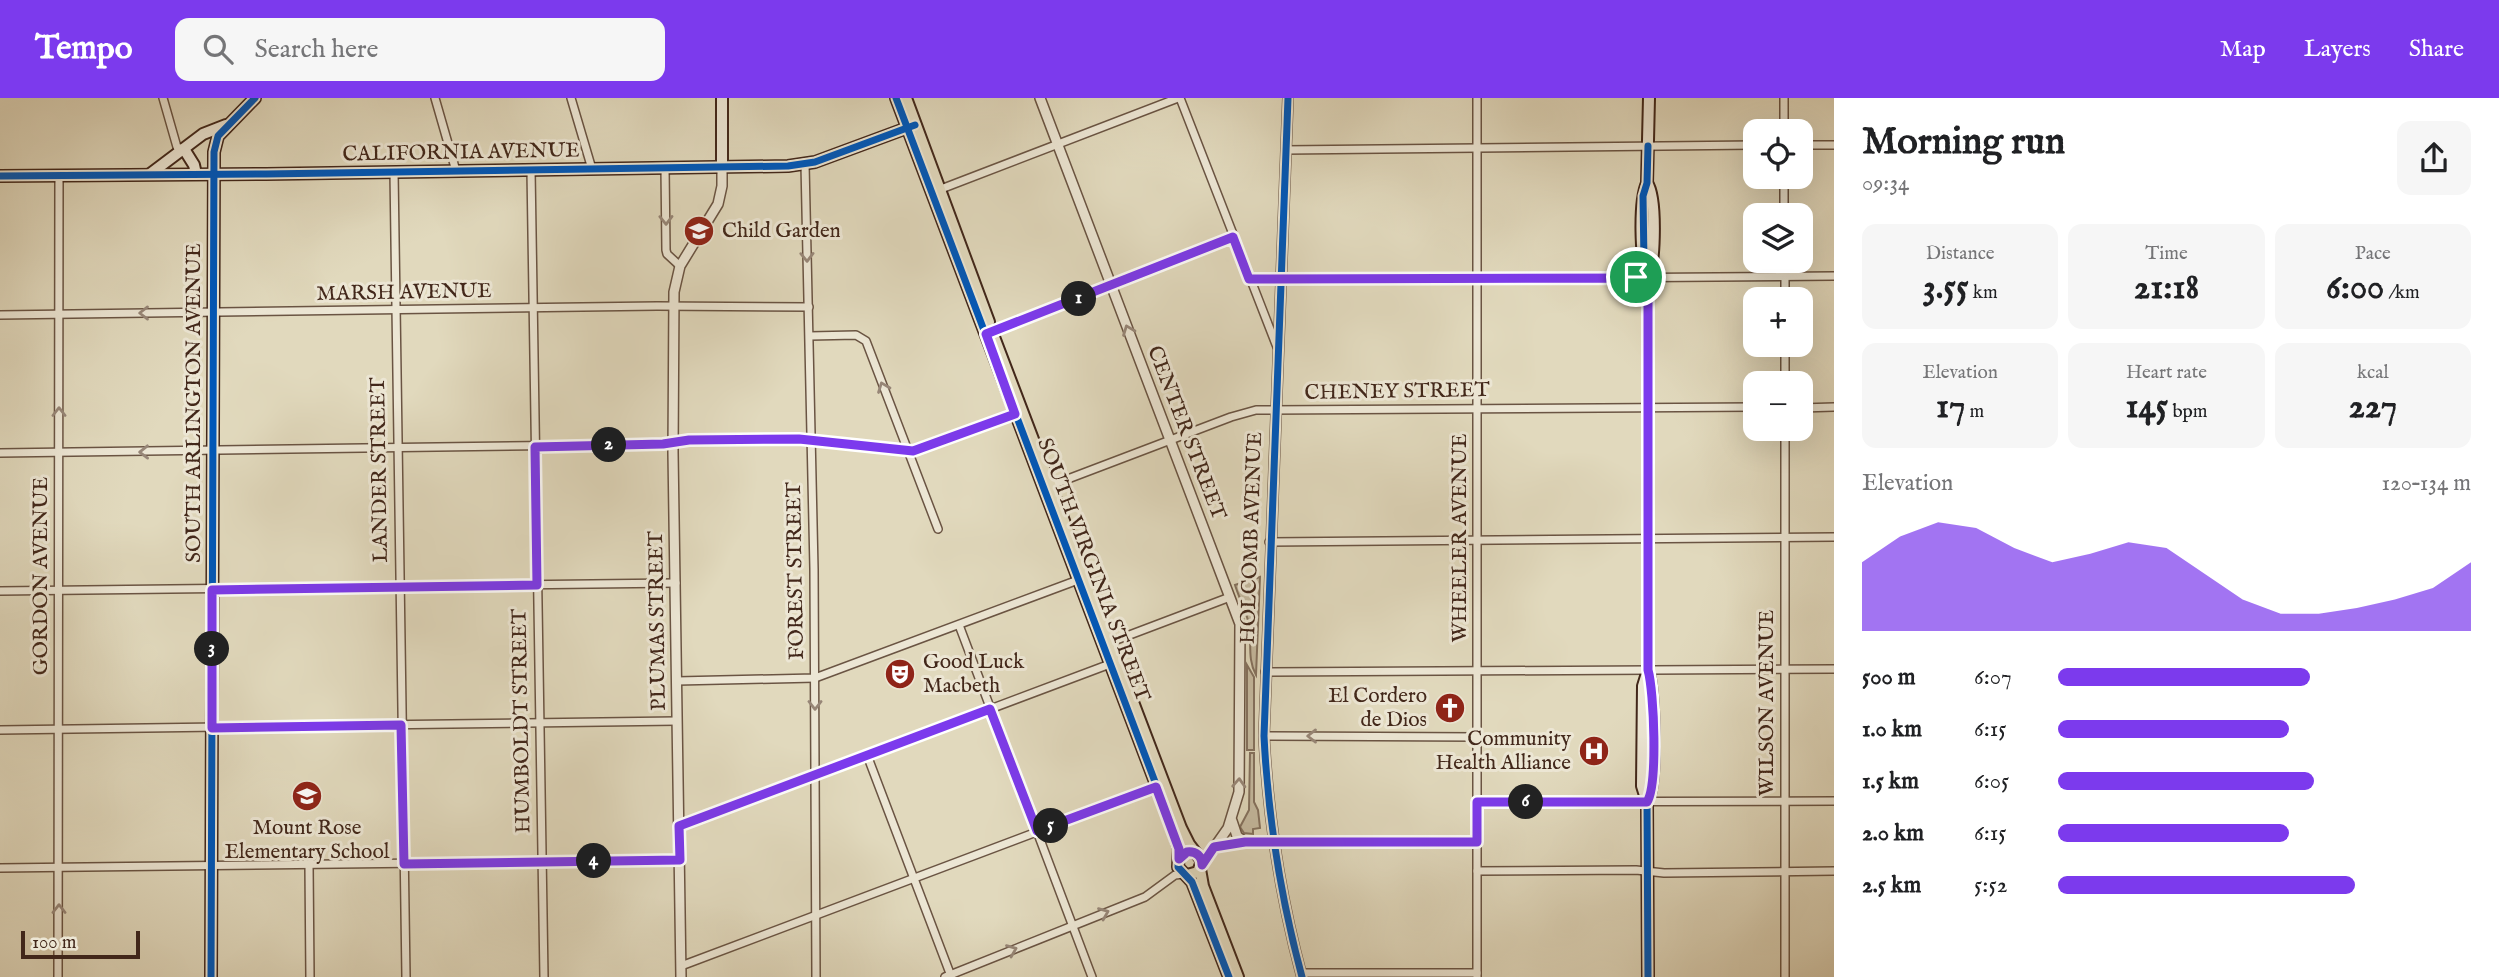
<!DOCTYPE html>
<meta charset="utf-8">
<style>
body{margin:0;font-family:"IM FELL English",serif;background:#f6f6f6;color:#202124;height:100vh;display:flex;flex-direction:column;font-size:26px;white-space:nowrap}
*{box-sizing:border-box;margin:0}
p{font-size:23px;color:#757577}
.icon{flex:none;width:38px;height:38px;fill:none;stroke:currentColor;stroke-width:2;stroke-linecap:round;stroke-linejoin:round}
.map{position:relative;flex:1;overflow:hidden}
.drawer{display:flex;flex-direction:column;background:#fff;width:665px}
.drawer>*{flex:none}
.controls{position:absolute;left:1743px;top:21px;display:grid;gap:14px}
.controls a{display:grid;place-items:center;width:70px;height:70px;border-radius:14px;background:#fff;box-shadow:0 7px 28px #0002;font-size:35px}
.scale{position:absolute;left:21px;bottom:18px;width:119px;box-sizing:border-box;padding-left:7px;border:4px solid #42271a;border-top:0;font-size:19px;line-height:24px;white-space:nowrap;color:#42271a;-webkit-text-stroke:5px #ece6d4;paint-order:stroke}
.pin{position:absolute;display:grid;place-items:center;width:60px;height:60px;color:#fff;margin:-30px;border:4px solid #fff;border-radius:50%;box-shadow:0 2px 7px #0007}
.km{position:absolute;width:35px;height:35px;margin:-18px;border-radius:50%;background:#222;color:#fff;font-size:19px;line-height:35px;text-align:center}
.round{display:grid;place-items:center;flex:none;width:74px;height:74px;border-radius:14px;background:#f6f6f6}
.summary{display:flex;align-items:center;justify-content:space-between;height:119px;padding:0 28px}
h1{font-size:38px;font-weight:800;line-height:52px}
.stats{display:grid;grid-template-columns:repeat(3,1fr);gap:10px;height:119px;padding:7px 28px}
.stats div{display:grid;align-content:center;border-radius:14px;background:#f6f6f6;text-align:center}
.stats b{font-size:35px;font-weight:800}
.stats small{font-size:19px;font-weight:400}
.stats p{font-size:19px}
.chart{height:196px;padding:14px 28px}
.chart p{display:flex;justify-content:space-between}
.chart svg{width:100%;height:126px;margin-top:7px;fill:#7c3aed;opacity:.7}
ul{padding:0 28px;list-style:none;font-size:23px}
li{display:grid;grid-template-columns:112px 84px 1fr;align-items:center;height:52px}
li i{height:18px;border-radius:9px;background:#7c3aed}
header{display:flex;align-items:center;gap:42px;box-sizing:border-box;height:98px;padding:0 35px;background:#7c3aed;color:#fff}
header strong{font-size:33px}
nav{display:flex;gap:38px;margin-inline-start:auto;font-size:24px}
.search{width:490px;height:63px;background:#f6f6f6;display:flex;align-items:center;gap:18px;box-sizing:border-box;padding:0 24px;border-radius:14px;color:#757577;font-size:26px}
main{display:flex;flex:1;min-height:0}
.map>svg:first-child{display:block}
.green{fill:#c6bba1;stroke:#84715e;stroke-width:2}
.lines{fill:none;stroke-linecap:round;stroke-linejoin:round}
.minor-casing{stroke:#6a5443;stroke-width:10}
.tertiary-casing{stroke:#6a5443;stroke-width:12}
.secondary-casing{stroke:#42271a;stroke-width:14}
.primary-casing{stroke:#42271a;stroke-width:14}
.minor{stroke:#ece6d4;stroke-width:7}
.tertiary{stroke:#ece6d4;stroke-width:9}
.secondary{stroke:#ece6d4;stroke-width:10}
.primary{stroke:#e1d9bd;stroke-width:10}
.cycleway-casing{stroke:#ece6d4;stroke-width:11}
.cycleway{stroke:#0057b8;stroke-width:7}
.oneway{stroke:#978677}
.route-casing{stroke:#fff;stroke-width:14}
.route{stroke:#7c3aed;stroke-width:9}
.labels{text-anchor:middle;dominant-baseline:central;stroke-width:6;stroke-linejoin:round;paint-order:stroke}
.street-label{font-size:21px;fill:#42271a;stroke:#ece6d4}
.poi-label{font-size:21px;fill:#42271a;stroke:#ece6d4;text-anchor:start}
</style>
<header>
<strong>Tempo</strong>
<div class="search"><svg class="icon" aria-label="search" viewBox="0 0 24 24"><circle cx="10" cy="10" r="6"/><path d="M15 15l6 6"/></svg>Search here</div>
<nav><a>Map</a><a>Layers</a><a>Share</a></nav>
</header>
<main>
<div class="map">
<svg width="1834" height="879" viewBox="0 0 1834 879">
<rect width="100%" height="100%" fill="#e1d9bd"/>
<filter id="stains"><feTurbulence type="fractalNoise" baseFrequency=".00286" numOctaves="4"/><feColorMatrix values="0 0 0 0 .2 0 0 0 0 .09 0 0 0 0 .02 0 0 0 .5 -.17"/></filter>
<radialGradient id="worn" r=".72"><stop offset=".6" stop-color="#630" stop-opacity="0"/><stop offset="1" stop-color="#630" stop-opacity=".3"/></radialGradient>
<g class="green">
<path d="M 1260,479 L 1256,577 C 1247,561 1252,544 1249,526 C 1246,513 1239,500 1235,487 Z"/>
<path d="M 1247,567 L 1254,579 L 1254,652 L 1247,652 Z"/>
<path d="M 1250,655 L 1254,655 L 1254,704 L 1258,712 L 1260,730 L 1253,731 L 1253,736 L 1244,735 L 1240,729 L 1249,712 Z"/>
</g>
<g class="lines">
<g class="minor-casing">
<g id="minor">
<path d="M 163,0 L 177,49 L 184,51"/>
<path d="M 435,0 L 456,73"/>
<path d="M 571,0 L 592,71"/>
<path d="M 1180,0 L 1277,249"/>
<path d="M 1784,33 L 1784,0"/>
<path d="M 1801,47 L 1834,47"/>
<path d="M 1285,52 L 1755,47"/>
<path d="M 805,66 L 814,471 L 816,879"/>
<path d="M 665,70 L 666,152 L 667,156 L 680,168"/>
<path d="M 531,72 L 544,879"/>
<path d="M 394,74 L 406,879"/>
<path d="M 1784,79 L 1784,117"/>
<path d="M 941,91 L 1178,0"/>
<path d="M 1785,163 L 1785,201"/>
<path d="M 1249,181 L 1344,182 L 1834,178"/>
<path d="M 0,217 L 657,208 L 809,209"/>
<path d="M 986,236 L 1233,139"/>
<path d="M 810,238 L 856,237 L 866,243 L 938,431"/>
<path d="M 1785,285 L 1785,247"/>
<path d="M 1801,310 L 1834,309"/>
<path d="M 1785,331 L 1785,879"/>
<path d="M 0,355 L 663,346 L 689,342 L 799,341 L 913,353 L 1015,316"/>
<path d="M 1052,387 L 1231,319 L 1256,312 L 1755,309"/>
<path d="M 1269,444 L 1834,439"/>
<path d="M 0,493 L 676,485"/>
<path d="M 959,527 L 1092,879"/>
<path d="M 1111,544 L 1230,499"/>
<path d="M 1265,574 L 1834,571"/>
<path d="M 677,583 L 815,580 L 1078,482"/>
<path d="M 0,632 L 677,623"/>
<path d="M 1264,638 L 1478,639"/>
<path d="M 867,657 L 951,878"/>
<path d="M 1477,704 L 1834,703"/>
<path d="M 679,728 L 1110,566"/>
<path d="M 1275,744 L 1477,744"/>
<path d="M 309,767 L 310,879"/>
<path d="M 0,770 L 680,762"/>
<path d="M 1477,773 L 1636,772 L 1664,775 L 1834,773"/>
<path d="M 681,868 L 1156,689"/>
<path d="M 1301,875 L 1477,875"/>
<path d="M 58,879 L 59,78"/>
<path d="M 945,879 L 1145,799 L 1175,777 L 1184,776"/>
<path d="M 1477,879 L 1477,0"/>
</g>
</g>
<g class="tertiary-casing">
<g id="tertiary">
<path d="M 1040,0 L 1240,526 L 1239,694 L 1228,730 L 1202,767"/>
<path d="M 1288,0 L 1264,638 C 1268,719 1281,801 1302,879"/>
<path d="M 1232,723 L 1237,738 L 1245,744"/>
<path d="M 1214,749 L 1245,744 L 1275,744"/>
<path d="M 681,879 L 673,354 L 674,194 L 680,168 L 718,106 L 722,88 L 722,69"/>
</g>
</g>
<g class="secondary-casing">
<g id="secondary">
<path d="M 722,0 L 722,69"/>
<path d="M 184,51 L 194,67 L 196,76"/>
<path d="M 150,76 L 203,36 L 226,27"/>
<path d="M 0,78 L 266,76 L 788,68 L 815,64 L 915,27"/>
<path d="M 1647,85 C 1657,100 1655,164 1648,180"/>
<path d="M 1647,704 L 1642,688 L 1643,588 L 1648,572"/>
<path d="M 211,879 L 214,54 L 218,38 L 255,0"/>
<path d="M 1648,879 L 1647,704 C 1658,686 1654,593 1648,572 L 1648,180 C 1640,162 1639,103 1647,85 L 1649,0"/>
</g>
</g>
<g class="primary-casing">
<g id="primary">
<path d="M 896,0 L 1171,726 L 1179,751 L 1178,769 L 1192,784 L 1229,879"/>
<path d="M 906,0 L 989,224"/>
<path d="M 994,239 L 1181,730 L 1189,746 L 1202,763 L 1198,774 L 1187,777"/>
<path d="M 1200,771 L 1203,788 L 1238,879"/>
</g>
</g>
<use href="#minor" class="minor"/>
<use href="#tertiary" class="tertiary"/>
<use href="#secondary" class="secondary"/>
<use href="#primary" class="primary"/>
<g class="cycleway-casing">
<g id="cycleway">
<path d="M 896,0 L 1171,726 L 1179,751 L 1178,769 L 1192,784 L 1229,879"/>
<path d="M 1288,0 L 1264,638 C 1268,719 1281,801 1302,879"/>
<path d="M 0,78 L 266,76 L 788,68 L 815,64 L 915,27"/>
<path d="M 211,879 L 214,54 L 218,38 L 255,0"/>
<path d="M 1648,879 L 1647,704 C 1658,686 1654,593 1648,572 L 1648,180 L 1644,164 L 1643,98 L 1647,85 L 1648,48"/>
</g>
</g>
<use href="#cycleway" class="cycleway"/>
</g>
<defs><path id="oneway-chevron" d="M-2-3.5L2.5 0L-2 3.5" fill="none" stroke-width="1.6" stroke-linecap="round" stroke-linejoin="round" transform="scale(1.75)"/></defs>
<g class="oneway">
<use href="#oneway-chevron" transform="translate(666 122) rotate(89)"/>
<use href="#oneway-chevron" transform="translate(807 159) rotate(89)"/>
<use href="#oneway-chevron" transform="translate(144 215) rotate(180)"/>
<use href="#oneway-chevron" transform="translate(1128 232) rotate(-111)"/>
<use href="#oneway-chevron" transform="translate(883 289) rotate(-111)"/>
<use href="#oneway-chevron" transform="translate(59 314) rotate(-90)"/>
<use href="#oneway-chevron" transform="translate(144 354) rotate(179)"/>
<use href="#oneway-chevron" transform="translate(815 607) rotate(90)"/>
<use href="#oneway-chevron" transform="translate(1312 638) rotate(-180)"/>
<use href="#oneway-chevron" transform="translate(1239 685) rotate(-87)"/>
<use href="#oneway-chevron" transform="translate(59 811) rotate(-90)"/>
<use href="#oneway-chevron" transform="translate(1104 815) rotate(-22)"/>
<use href="#oneway-chevron" transform="translate(1012 852) rotate(-22)"/>
</g>
<g class="lines">
<g class="route-casing">
<path id="route" d="M 1233,139 L 1249,181 L 1648,180 L 1648,572 C 1654,593 1658,687 1647,704 L 1477,704 L 1477,744 L 1245,744 L 1214,749 L 1202,767 C 1202,758 1196,753 1187,754 L 1179,761 L 1179,751 L 1156,689 L 1037,733 L 990,611 L 679,728 L 680,762 L 404,766 L 401,627 L 212,630 L 212,492 L 537,487 L 535,349 L 663,346 L 689,342 L 799,341 L 913,353 L 1015,316 L 986,236 Z"/>
</g>
<use href="#route" class="route"/>
</g>
<defs>
<g id="school-disc" transform="scale(1.575)"><circle r="9.5" fill="#8f2418" stroke="#ece6d4"/><path d="M0-5L7-2L0 1L-7-2ZM-4 1L0 2.5L4 1V4Q0 6-4 4Z" fill="#fff"/></g>
<g id="theatre-disc" transform="scale(1.575)"><circle r="9.5" fill="#8f2418" stroke="#ece6d4"/><path d="M-5-5.5Q0-4 5-5.5V0Q5 5 0 6Q-5 5-5 0ZM-3.3-2.5H-1v1.5H-3.3ZM1-2.5H3.3v1.5H1ZM-2.8 1Q0 5.5 2.8 1Z" fill="#fff"/></g>
<g id="church-disc" transform="scale(1.575)"><circle r="9.5" fill="#8f2418" stroke="#ece6d4"/><path d="M-1.2-6h2.4v3.5h3.3v2.4h-3.3V6h-2.4V-.1h-3.3v-2.4h3.3Z" fill="#fff"/></g>
<g id="hospital-disc" transform="scale(1.575)"><circle r="9.5" fill="#8f2418" stroke="#ece6d4"/><path d="M-5-5h3v3.5h4V-5h3V5h-3V1.5h-4V5h-3Z" fill="#fff"/></g>
</defs>
<g fill-rule="evenodd">
<use href="#school-disc" x="699" y="133"/>
<use href="#theatre-disc" x="900" y="576"/>
<use href="#church-disc" x="1450" y="610"/>
<use href="#hospital-disc" x="1594" y="653"/>
<use href="#school-disc" x="307" y="698"/>
</g>
<g class="labels">
<g class="street-label">
<text transform="translate(461 55) rotate(-1)">CALIFORNIA AVENUE</text>
<text transform="translate(404 195) rotate(-1)">MARSH AVENUE</text>
<text transform="translate(1397 294) rotate(-1)">CHENEY STREET</text>
<text transform="translate(194 305) rotate(-90)">SOUTH ARLINGTON AVENUE</text>
<text transform="translate(1186 335) rotate(69)">CENTER STREET</text>
<text transform="translate(380 372) rotate(-91)">LANDER STREET</text>
<text transform="translate(1252 440) rotate(-88)">HOLCOMB AVENUE</text>
<text transform="translate(1460 440) rotate(-90)">WHEELER AVENUE</text>
<text transform="translate(1093 472) rotate(69)">SOUTH VIRGINIA STREET</text>
<text transform="translate(796 473) rotate(-91)">FOREST STREET</text>
<text transform="translate(41 478) rotate(-90)">GORDON AVENUE</text>
<text transform="translate(658 523) rotate(-91)">PLUMAS STREET</text>
<text transform="translate(1767 605) rotate(-90)">WILSON AVENUE</text>
<text transform="translate(522 623) rotate(-91)">HUMBOLDT STREET</text>
</g>
<g class="poi-label">
<text x="722" y="133">Child Garden</text>
<text x="923" y="564">Good Luck<tspan x="923" dy="24">Macbeth</tspan></text>
<text x="1427" y="598" text-anchor="end">El Cordero<tspan x="1427" dy="24">de Dios</tspan></text>
<text x="1571" y="641" text-anchor="end">Community<tspan x="1571" dy="24">Health Alliance</tspan></text>
<text x="307" y="730" text-anchor="middle">Mount Rose<tspan x="307" dy="24">Elementary School</tspan></text>
</g>
</g>
<rect width="100%" height="100%" filter="url(#stains)"/>
<rect width="100%" height="100%" fill="url(#worn)"/>
</svg>
<div class="controls">
<a><svg class="icon" aria-label="locate" viewBox="0 0 24 24"><circle cx="12" cy="12" r="6"/><path d="M12 2v4M12 18v4M2 12h4M18 12h4"/></svg></a>
<a><svg class="icon" aria-label="layers" viewBox="0 0 24 24"><path d="M12 4l9 5-9 5-9-5zM3 14l9 5 9-5"/></svg></a>
<a>+</a>
<a>−</a>
</div>
<div class="scale">100 m</div>
<div class="pin" style="left:1636px;top:179px;background:#1e9e55"><svg class="icon" aria-label="arrive" viewBox="0 0 24 24"><path d="M6 21V4h12l-3 4 3 4H6"/></svg></div>
<b class="km" style="left:1079px;top:201px">1</b>
<b class="km" style="left:609px;top:347px">2</b>
<b class="km" style="left:212px;top:551px">3</b>
<b class="km" style="left:594px;top:763px">4</b>
<b class="km" style="left:1051px;top:728px">5</b>
<b class="km" style="left:1526px;top:704px">6</b>
</div>
<section class="drawer">
<div class="summary"><div><h1>Morning run</h1><p>09:34</p></div><a class="round"><svg class="icon" aria-label="share" viewBox="0 0 24 24"><path d="M12 15V3M7 8l5-5 5 5M5 13v7h14v-7"/></svg></a></div>
<div class="stats">
<div><p>Distance</p><b>3.55<small> km</small></b></div>
<div><p>Time</p><b>21:18</b></div>
<div><p>Pace</p><b>6:00<small> /km</small></b></div>
</div>
<div class="stats">
<div><p>Elevation</p><b>17<small> m</small></b></div>
<div><p>Heart rate</p><b>145<small> bpm</small></b></div>
<div><p>kcal</p><b>227</b></div>
</div>
<div class="chart"><p><span>Elevation</span>120–134 m</p>
<svg viewBox="0 0 160 44" preserveAspectRatio="none"><path d="M0 44V20L10 11L20 6L30 8L40 15L50 20L60 17L70 13L80 15L90 24L100 33L110 38L120 38L130 36L140 33L150 29L160 20V44z"/></svg>
</div>
<ul>
<li><b>500 m</b>6:07<i style="width:61%"></i></li>
<li><b>1.0 km</b>6:15<i style="width:56%"></i></li>
<li><b>1.5 km</b>6:05<i style="width:62%"></i></li>
<li><b>2.0 km</b>6:15<i style="width:56%"></i></li>
<li><b>2.5 km</b>5:52<i style="width:72%"></i></li>
</ul>
</section>
</main>
